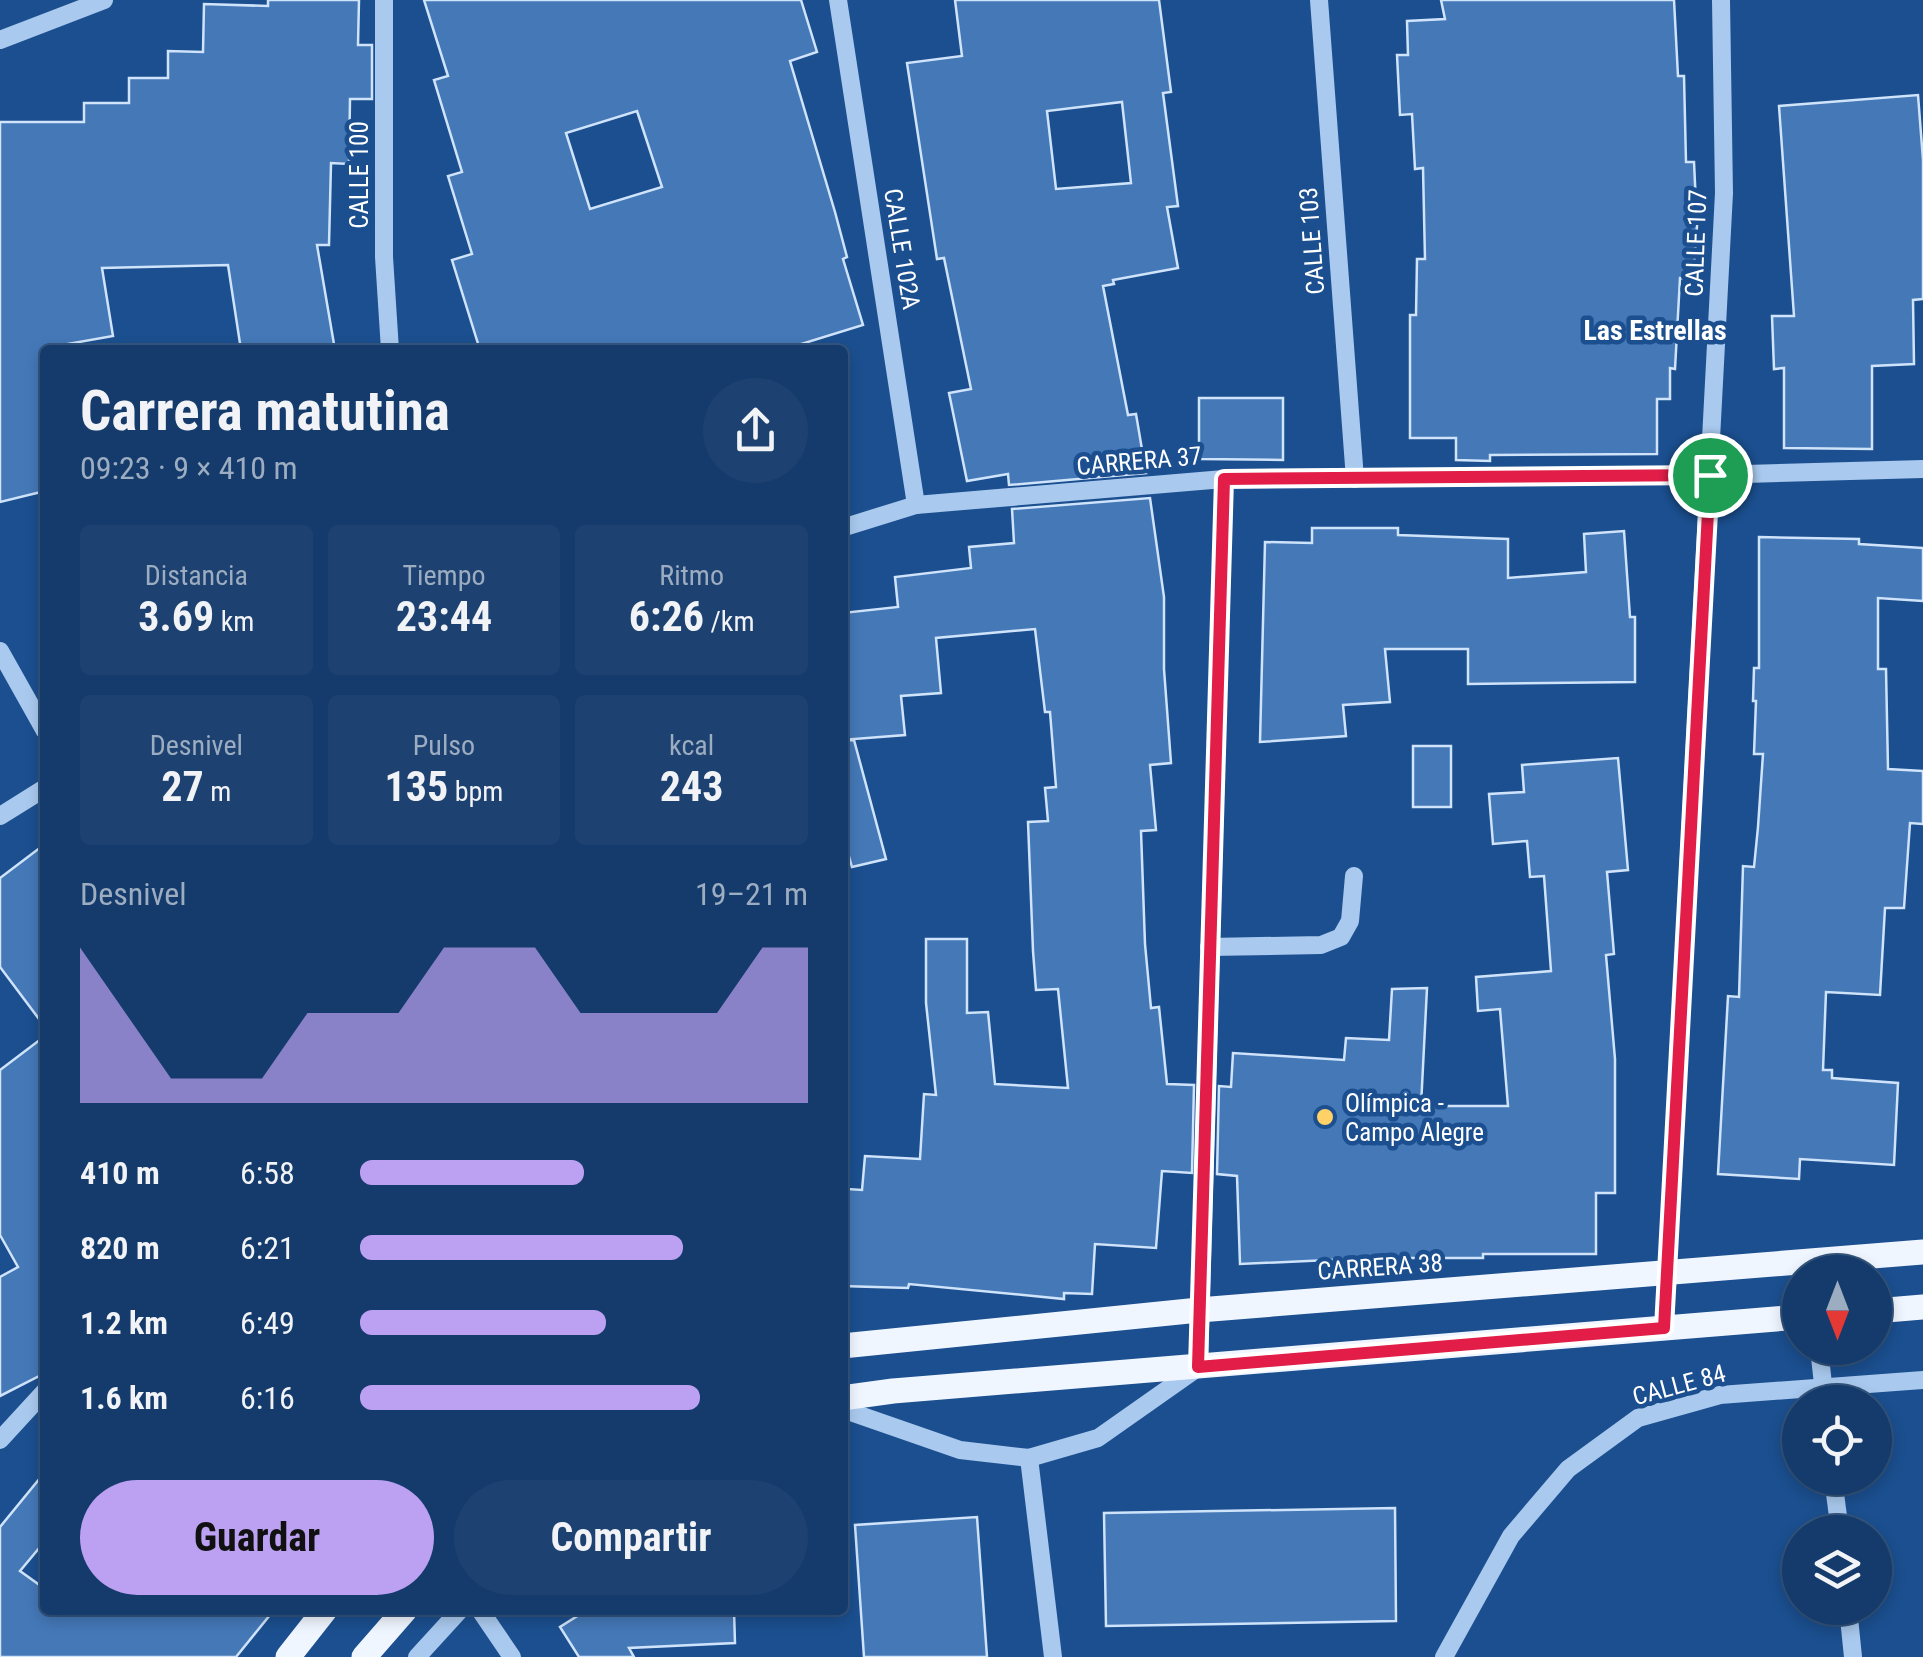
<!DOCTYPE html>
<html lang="es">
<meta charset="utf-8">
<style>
body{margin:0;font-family:"Roboto Condensed",sans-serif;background:#1d4271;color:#f1f3f6;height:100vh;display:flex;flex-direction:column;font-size:38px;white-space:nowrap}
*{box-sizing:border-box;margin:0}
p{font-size:32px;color:#9dadc1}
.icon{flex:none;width:55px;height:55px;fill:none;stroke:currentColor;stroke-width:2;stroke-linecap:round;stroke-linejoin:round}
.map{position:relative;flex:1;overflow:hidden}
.side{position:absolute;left:40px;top:345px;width:808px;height:1270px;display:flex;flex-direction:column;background:#143b6b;border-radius:10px;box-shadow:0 5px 15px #0003,0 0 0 2px #33557e}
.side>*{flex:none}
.needle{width:65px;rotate:180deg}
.tools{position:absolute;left:1782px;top:1255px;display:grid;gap:20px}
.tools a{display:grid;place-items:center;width:110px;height:110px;border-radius:50%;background:#143b6b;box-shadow:0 5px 15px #0003,0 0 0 2px #33557e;font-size:50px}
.pin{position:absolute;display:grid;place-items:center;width:85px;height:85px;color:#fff;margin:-42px;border:5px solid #fff;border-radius:50%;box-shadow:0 2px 10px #0007}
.round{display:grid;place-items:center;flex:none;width:105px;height:105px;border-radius:52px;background:#1d4271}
.head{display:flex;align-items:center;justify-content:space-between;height:170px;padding:0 40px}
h1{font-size:55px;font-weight:700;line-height:75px}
.stats{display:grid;grid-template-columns:repeat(3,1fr);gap:15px;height:170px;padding:10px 40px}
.stats div{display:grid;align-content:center;border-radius:10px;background:#1d4271;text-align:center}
.stats b{font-size:42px;font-weight:700}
.stats small{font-size:28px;font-weight:400}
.stats p{font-size:28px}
.chart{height:280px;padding:20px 40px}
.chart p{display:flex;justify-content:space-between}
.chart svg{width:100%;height:180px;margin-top:10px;fill:#bca0f2;opacity:.7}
.action{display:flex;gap:20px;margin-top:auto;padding:20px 40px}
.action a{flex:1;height:115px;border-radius:60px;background:#bca0f2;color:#111;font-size:40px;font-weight:700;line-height:115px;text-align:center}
.action a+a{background:#1d4271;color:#f1f3f6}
ul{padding:0 40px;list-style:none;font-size:32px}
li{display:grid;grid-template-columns:160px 120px 1fr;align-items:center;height:75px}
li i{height:25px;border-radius:12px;background:#bca0f2}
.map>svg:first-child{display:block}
.building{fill:#4478b7;stroke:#cfe3fa;stroke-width:2.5;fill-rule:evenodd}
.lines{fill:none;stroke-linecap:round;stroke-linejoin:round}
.minor{stroke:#a9c9ee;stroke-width:18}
.major{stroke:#f0f6ff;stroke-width:25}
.route-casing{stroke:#fff;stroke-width:20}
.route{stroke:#e11d48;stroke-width:12}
.poi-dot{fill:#ffd166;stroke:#1b4f8f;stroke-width:4}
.labels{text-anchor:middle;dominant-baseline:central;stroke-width:9;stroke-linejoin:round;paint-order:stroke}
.street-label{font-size:25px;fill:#fff;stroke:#1b4f8f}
.poi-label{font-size:25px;fill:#fff;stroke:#1b4f8f;text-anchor:start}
.neighbourhood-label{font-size:28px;font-weight:bold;fill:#fff;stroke:#1b4f8f}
</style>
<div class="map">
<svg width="1923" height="1657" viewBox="0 0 1923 1657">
<rect width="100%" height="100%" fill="#1b4f8f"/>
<g class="building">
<path d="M 268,0 L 359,0 L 358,45 L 372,45 L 372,99 L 350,99 L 349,164 L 331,163 L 329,245 L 317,245 L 335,350 L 241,350 L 228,265 L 102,268 L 113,336 L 45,348 L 45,491 L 0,502 L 0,122 L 84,122 L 84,103 L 129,103 L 129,78 L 168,78 L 168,51 L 203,52 L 204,4 L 268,6 Z"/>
<path d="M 424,0 L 801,0 L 817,52 L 790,61 L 835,212 L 847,257 L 843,259 L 863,325 L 782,350 L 480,350 L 452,260 L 472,254 L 448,176 L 462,172 L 434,80 L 448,76 ZM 637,111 L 662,187 L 590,209 L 566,133 Z"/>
<path d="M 955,0 L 1159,0 L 1171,92 L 1163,93 L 1178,206 L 1167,207 L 1178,268 L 1113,280 L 1114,284 L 1103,286 L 1128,415 L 1136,414 L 1146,473 L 1009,485 L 1008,474 L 967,481 L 949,393 L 971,389 L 944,258 L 937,259 L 907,63 L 962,56 ZM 1122,102 L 1131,183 L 1056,189 L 1047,111 Z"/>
<path d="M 1441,0 L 1674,0 L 1678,76 L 1684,76 L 1686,162 L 1694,162 L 1697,226 L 1693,279 L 1680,278 L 1675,369 L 1670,368 L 1670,399 L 1657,399 L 1657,454 L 1490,455 L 1490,461 L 1456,460 L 1456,438 L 1410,438 L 1410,315 L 1416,315 L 1417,259 L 1425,259 L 1423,168 L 1415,169 L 1412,114 L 1400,115 L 1397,55 L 1408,55 L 1407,21 L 1445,19 Z"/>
<path d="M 1918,95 L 1923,160 L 1923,299 L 1913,300 L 1914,364 L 1872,366 L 1872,449 L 1784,448 L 1784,368 L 1774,369 L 1772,316 L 1794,316 L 1779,106 Z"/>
<path d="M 1199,398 L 1283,398 L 1283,460 L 1199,459 Z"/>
<path d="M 1150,498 L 1164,597 L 1164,669 L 1171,763 L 1150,765 L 1156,830 L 1141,831 L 1145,944 L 1151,1008 L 1159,1007 L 1167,1084 L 1194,1085 L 1192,1173 L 1162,1171 L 1156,1248 L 1095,1244 L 1092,1294 L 1064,1293 L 1064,1299 L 909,1284 L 908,1288 L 842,1286 L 848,1189 L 862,1190 L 865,1156 L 920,1159 L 924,1094 L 936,1095 L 926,1003 L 926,939 L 967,939 L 967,1013 L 988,1012 L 995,1084 L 1068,1088 L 1058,989 L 1036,990 L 1033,951 L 1028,822 L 1048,821 L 1045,788 L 1056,787 L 1050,712 L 1045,712 L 1035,629 L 936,638 L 941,693 L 901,696 L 905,735 L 842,740 L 842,613 L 898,607 L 895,577 L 971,568 L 969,547 L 1014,543 L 1012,509 Z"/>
<path d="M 1312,528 L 1398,528 L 1398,535 L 1508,539 L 1508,578 L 1586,572 L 1584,534 L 1624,531 L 1630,617 L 1635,617 L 1635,682 L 1468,684 L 1468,649 L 1385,649 L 1390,702 L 1343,705 L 1346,736 L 1260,742 L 1265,542 L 1312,543 Z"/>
<path d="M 1759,537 L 1859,539 L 1859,544 L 1923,548 L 1923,601 L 1878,598 L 1878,669 L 1886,669 L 1888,769 L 1923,771 L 1923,824 L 1910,823 L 1904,908 L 1885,908 L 1880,995 L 1826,992 L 1823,1070 L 1832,1070 L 1832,1078 L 1898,1083 L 1894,1165 L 1800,1159 L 1799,1179 L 1718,1174 L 1728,996 L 1739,997 L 1743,866 L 1754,867 L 1758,827 L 1763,754 L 1754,754 L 1756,701 L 1753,701 L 1754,668 L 1759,668 Z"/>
<path d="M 854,740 L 886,859 L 852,867 L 842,832 L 842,741 Z"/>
<rect x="1413" y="746" width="38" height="61"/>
<path d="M 1618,758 L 1628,870 L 1607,872 L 1614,954 L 1606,955 L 1615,1059 L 1615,1193 L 1596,1193 L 1596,1254 L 1483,1254 L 1483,1258 L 1372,1258 L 1240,1264 L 1237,1176 L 1217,1174 L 1219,1086 L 1231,1087 L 1233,1053 L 1344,1060 L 1346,1038 L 1389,1040 L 1392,989 L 1427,988 L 1421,1106 L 1508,1106 L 1500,1009 L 1478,1011 L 1476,977 L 1551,971 L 1544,876 L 1530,877 L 1527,841 L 1493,844 L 1489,794 L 1524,792 L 1522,765 Z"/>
<path d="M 45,844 L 45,1027 L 0,967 L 0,878 Z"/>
<path d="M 45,1036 L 45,1373 L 0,1396 L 0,1277 L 18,1267 L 0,1235 L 0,1070 Z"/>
<path d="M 45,1472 L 45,1541 L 20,1571 L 45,1589 L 45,1610 L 274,1610 L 236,1657 L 0,1657 L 0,1527 Z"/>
<path d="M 1395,1508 L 1396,1621 L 1106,1626 L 1104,1513 Z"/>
<path d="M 977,1517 L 987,1657 L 864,1657 L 855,1525 Z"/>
<path d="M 587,1610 L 734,1610 L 735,1643 L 629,1648 L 634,1657 L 579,1657 L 560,1627 Z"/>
</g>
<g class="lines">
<g class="minor">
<path d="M 384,0 L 384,257 L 390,350"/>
<path d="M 838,0 L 916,505"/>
<path d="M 1319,0 L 1355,479"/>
<path d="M 0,40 L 104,0"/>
<path d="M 842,528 L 916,505 L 1224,479 L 1710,475 L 1923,469"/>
<path d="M 0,651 L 45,731"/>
<path d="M 0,816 L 45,788"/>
<path d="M 1209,947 L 1321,945 L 1341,937 L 1350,921 L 1354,876"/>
<path d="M 1664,1328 L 1724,193 L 1721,0"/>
<path d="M 1819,1348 L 1825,1402"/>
<path d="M 842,1409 L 960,1450 L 1029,1458 L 1098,1438 L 1199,1367 L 1224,479"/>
<path d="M 0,1440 L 45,1391"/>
<path d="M 1029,1458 L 1053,1657"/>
<path d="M 1833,1478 L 1840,1532"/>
<path d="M 1848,1608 L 1853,1657"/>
<path d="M 480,1610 L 512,1657"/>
<path d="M 417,1657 L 460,1610"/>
<path d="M 1444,1657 L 1511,1536 L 1568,1469 L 1638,1418 L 1720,1395 L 1923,1380"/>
</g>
<g class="major">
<path d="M 1875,1311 L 1923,1307"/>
<path d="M 842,1346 L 1199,1310 L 1923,1252"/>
<path d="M 842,1398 L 893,1391 L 1800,1317"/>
<path d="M 288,1657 L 325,1610"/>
<path d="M 364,1657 L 405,1610"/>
</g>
</g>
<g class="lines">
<g class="route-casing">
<path id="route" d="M 1710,475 L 1664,1328 L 1198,1367 L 1224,479 Z"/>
</g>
<use href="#route" class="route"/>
</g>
<circle class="poi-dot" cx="1325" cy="1117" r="10"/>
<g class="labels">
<g class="street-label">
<text transform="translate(359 175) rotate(-90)">CALLE 100</text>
<text transform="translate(1312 241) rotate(-94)">CALLE 103</text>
<text transform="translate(1696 243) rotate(-88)">CALLE 107</text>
<text transform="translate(902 249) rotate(81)">CALLE 102A</text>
<text transform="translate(1139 461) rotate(-5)">CARRERA 37</text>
<text transform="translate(1380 1267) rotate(-4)">CARRERA 38</text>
<text transform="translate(1679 1385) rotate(-15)">CALLE 84</text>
</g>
<g class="poi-label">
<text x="1345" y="1103">Olímpica -<tspan x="1345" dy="29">Campo Alegre</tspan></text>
</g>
<g class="neighbourhood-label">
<text x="1655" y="330">Las Estrellas</text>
</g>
</g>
</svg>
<div class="tools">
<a><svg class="needle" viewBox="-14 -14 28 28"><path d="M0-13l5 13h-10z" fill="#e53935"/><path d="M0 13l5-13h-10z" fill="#9dadc1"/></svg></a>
<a><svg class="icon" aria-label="locate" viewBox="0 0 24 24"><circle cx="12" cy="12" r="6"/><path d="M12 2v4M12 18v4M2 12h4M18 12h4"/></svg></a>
<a><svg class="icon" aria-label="layers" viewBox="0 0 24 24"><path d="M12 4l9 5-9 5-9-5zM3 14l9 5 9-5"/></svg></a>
</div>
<div class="pin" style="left:1710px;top:475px;background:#1e9e55"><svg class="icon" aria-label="arrive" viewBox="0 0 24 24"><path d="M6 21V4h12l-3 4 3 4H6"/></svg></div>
<section class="side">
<div class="head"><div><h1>Carrera matutina</h1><p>09:23 · 9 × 410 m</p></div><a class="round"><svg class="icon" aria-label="share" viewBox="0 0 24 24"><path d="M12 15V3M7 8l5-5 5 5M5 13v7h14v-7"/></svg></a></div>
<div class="stats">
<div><p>Distancia</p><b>3.69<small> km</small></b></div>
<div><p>Tiempo</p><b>23:44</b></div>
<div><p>Ritmo</p><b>6:26<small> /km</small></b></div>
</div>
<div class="stats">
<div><p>Desnivel</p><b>27<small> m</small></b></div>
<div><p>Pulso</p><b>135<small> bpm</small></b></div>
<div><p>kcal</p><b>243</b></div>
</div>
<div class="chart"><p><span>Desnivel</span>19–21 m</p>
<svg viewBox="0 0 160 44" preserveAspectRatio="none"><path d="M0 44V6L10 22L20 38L30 38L40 38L50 22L60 22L70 22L80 6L90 6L100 6L110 22L120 22L130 22L140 22L150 6L160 6V44z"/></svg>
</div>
<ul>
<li><b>410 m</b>6:58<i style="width:50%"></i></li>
<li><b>820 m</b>6:21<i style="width:72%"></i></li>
<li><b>1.2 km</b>6:49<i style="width:55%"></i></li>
<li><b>1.6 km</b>6:16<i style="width:76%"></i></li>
</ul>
<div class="action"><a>Guardar</a><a>Compartir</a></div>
</section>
</div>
